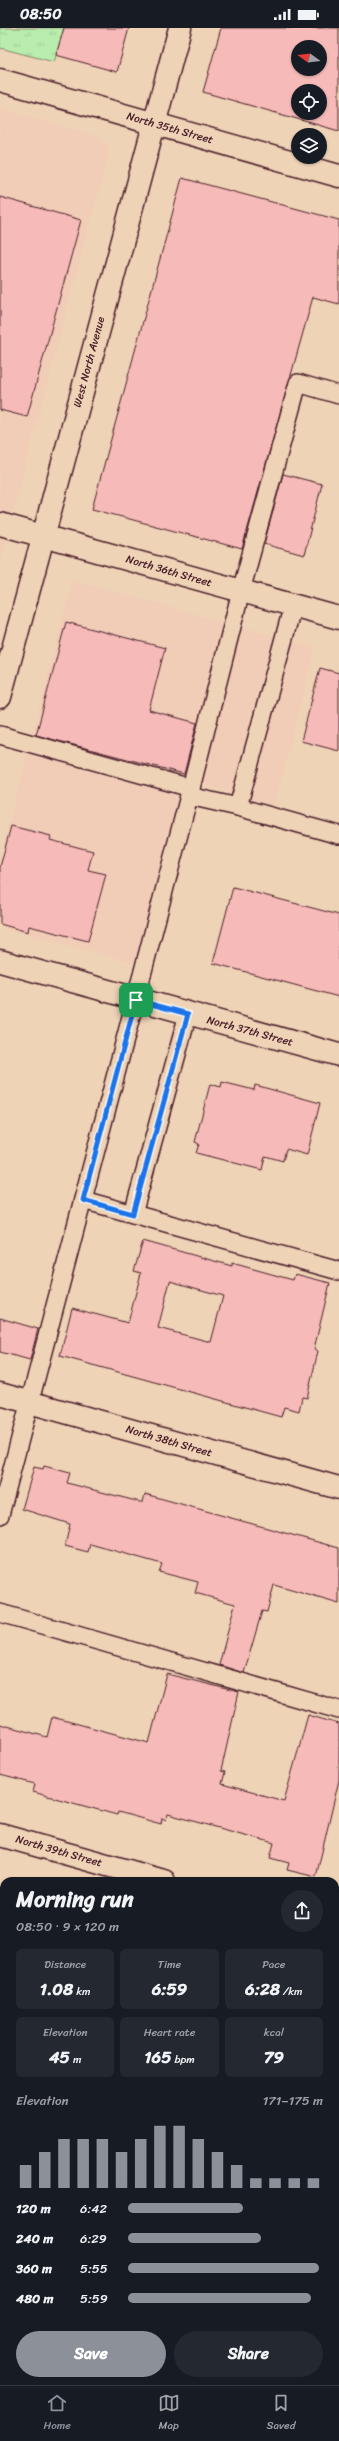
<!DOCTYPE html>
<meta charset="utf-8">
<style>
body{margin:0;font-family:Sriracha,sans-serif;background:#242831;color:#f1f3f6;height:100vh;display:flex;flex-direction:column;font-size:15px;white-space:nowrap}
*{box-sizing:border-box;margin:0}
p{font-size:13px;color:#9ea1a6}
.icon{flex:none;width:22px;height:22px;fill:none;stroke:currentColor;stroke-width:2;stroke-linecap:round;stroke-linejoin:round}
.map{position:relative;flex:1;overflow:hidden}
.sheet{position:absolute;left:0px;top:1849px;width:339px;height:508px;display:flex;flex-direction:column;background:#171b24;border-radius:12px 12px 0 0;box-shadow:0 1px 3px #0004}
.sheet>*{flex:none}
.needle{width:26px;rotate:285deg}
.buttons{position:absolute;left:291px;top:12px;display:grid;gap:8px}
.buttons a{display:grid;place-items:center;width:36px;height:36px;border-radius:50%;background:#171b24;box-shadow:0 1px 3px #0004;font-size:20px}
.pin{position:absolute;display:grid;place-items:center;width:34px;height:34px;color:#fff;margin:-17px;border-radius:8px;box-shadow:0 2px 6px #0006}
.round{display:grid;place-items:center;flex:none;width:42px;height:42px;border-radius:21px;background:#242831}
.headline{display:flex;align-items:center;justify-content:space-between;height:68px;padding:0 16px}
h1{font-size:22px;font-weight:700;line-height:30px}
.metrics{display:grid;grid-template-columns:repeat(3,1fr);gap:6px;height:68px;padding:4px 16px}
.metrics div{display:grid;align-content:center;border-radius:6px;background:#242831;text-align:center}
.metrics b{font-size:17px;font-weight:700}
.metrics small{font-size:11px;font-weight:400}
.metrics p{font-size:11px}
.chart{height:112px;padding:8px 16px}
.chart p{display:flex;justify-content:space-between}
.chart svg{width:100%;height:72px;margin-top:4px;stroke:#8c9099;stroke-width:6}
.cta{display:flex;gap:8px;margin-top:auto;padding:8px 16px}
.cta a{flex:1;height:46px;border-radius:24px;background:#8c9099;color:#fff;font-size:16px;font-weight:700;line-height:46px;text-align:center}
.cta a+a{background:#242831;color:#f1f3f6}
ul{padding:0 16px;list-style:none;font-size:13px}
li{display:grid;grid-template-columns:64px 48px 1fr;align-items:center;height:30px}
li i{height:10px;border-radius:5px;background:#8c9099}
.status{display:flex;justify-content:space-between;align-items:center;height:28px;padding:0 20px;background:#171b24;direction:ltr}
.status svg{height:11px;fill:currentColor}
.tab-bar{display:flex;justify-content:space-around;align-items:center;height:56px;border-top:1px solid #363941;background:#171b24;font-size:11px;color:#9ea1a6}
.tab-bar a{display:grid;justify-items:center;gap:2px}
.tab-bar .on{color:#8c9099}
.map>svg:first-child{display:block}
.built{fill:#f1ccb7}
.park{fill:url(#park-tufts);stroke:#82866c}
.building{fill:#f6bab8;stroke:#4a1f2b;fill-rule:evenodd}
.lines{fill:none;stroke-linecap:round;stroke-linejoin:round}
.lane-casing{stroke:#4a1f2b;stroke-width:20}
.street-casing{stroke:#4a1f2b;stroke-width:25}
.secondary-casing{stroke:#4a1f2b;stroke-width:25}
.lane{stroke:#efd3b6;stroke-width:17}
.street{stroke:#efd3b6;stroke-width:22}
.secondary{stroke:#efd3b6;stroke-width:22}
.route-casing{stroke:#fff;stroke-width:8}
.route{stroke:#1a73e8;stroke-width:5}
.labels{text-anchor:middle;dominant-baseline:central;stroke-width:3;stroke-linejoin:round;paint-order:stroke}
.street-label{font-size:11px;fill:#4a1f2b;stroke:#efd3b6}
</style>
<div class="status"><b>08:50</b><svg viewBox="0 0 49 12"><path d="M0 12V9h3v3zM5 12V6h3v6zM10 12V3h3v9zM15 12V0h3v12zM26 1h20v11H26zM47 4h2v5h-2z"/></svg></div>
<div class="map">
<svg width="339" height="2357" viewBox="0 0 339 2357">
<defs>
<pattern id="park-tufts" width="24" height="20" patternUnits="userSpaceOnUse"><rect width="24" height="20" fill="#b9edae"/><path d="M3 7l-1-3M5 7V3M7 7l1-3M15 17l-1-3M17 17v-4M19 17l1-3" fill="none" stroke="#a1cb96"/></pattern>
</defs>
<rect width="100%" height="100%" fill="#efd3b6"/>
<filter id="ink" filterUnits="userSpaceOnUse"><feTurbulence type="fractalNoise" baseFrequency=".025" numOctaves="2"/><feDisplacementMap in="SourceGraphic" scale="8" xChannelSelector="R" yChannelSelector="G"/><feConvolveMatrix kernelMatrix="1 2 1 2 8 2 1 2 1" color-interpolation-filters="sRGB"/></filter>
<g filter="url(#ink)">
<g class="built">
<path d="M 0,80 L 98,109 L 107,116 L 108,127 L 0,531 Z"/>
<path d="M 73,552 L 315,620 L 274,778 L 186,751 L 136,935 L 0,899 L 0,832 Z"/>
</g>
<path class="park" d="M 0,0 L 64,0 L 54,34 L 0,20 Z"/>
<g class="building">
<path d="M 64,0 L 129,0 L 117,44 L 56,27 Z"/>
<path d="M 221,0 L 339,0 L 339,103 L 203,64 ZM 298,19 L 320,19 L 320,41 L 298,41 ZM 298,63 L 320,63 L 320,85 L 298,85 Z"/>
<path d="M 182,150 L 339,192 L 339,276 L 313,269 L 242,521 L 92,481 Z"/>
<path d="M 0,169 L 81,192 L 27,389 L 0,382 Z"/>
<path d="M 283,446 L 322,456 L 304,527 L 264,516 Z"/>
<path d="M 66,594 L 165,620 L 149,682 L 197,695 L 184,746 L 36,707 Z"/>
<path d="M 320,640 L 339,645 L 339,723 L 301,713 Z"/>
<path d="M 11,798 L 51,808 L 50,812 L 93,823 L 88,842 L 106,846 L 88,913 L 29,898 L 28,904 L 0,896 L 0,839 Z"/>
<path d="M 233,859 L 339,887 L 339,969 L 213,935 Z"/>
<path d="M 222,1054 L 254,1062 L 255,1057 L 320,1075 L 307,1127 L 286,1121 L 283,1133 L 265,1128 L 262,1142 L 196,1125 L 199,1116 L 195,1114 L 210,1056 L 221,1059 Z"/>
<path d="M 143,1213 L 232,1238 L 232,1235 L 293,1252 L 295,1246 L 330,1255 L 314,1321 L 318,1323 L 307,1370 L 302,1369 L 299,1383 L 284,1379 L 281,1389 L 60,1328 L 72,1280 L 128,1295 L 141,1245 L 134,1243 ZM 170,1253 L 223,1268 L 211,1314 L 158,1300 Z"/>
<path d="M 0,1290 L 38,1301 L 30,1332 L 0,1324 Z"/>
<path d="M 44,1438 L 70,1445 L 67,1455 L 140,1474 L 143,1474 L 145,1466 L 339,1520 L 339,1576 L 274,1557 L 267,1584 L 262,1583 L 244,1645 L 219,1637 L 235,1576 L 195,1565 L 198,1554 L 159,1544 L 162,1536 L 90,1516 L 88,1524 L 65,1518 L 70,1496 L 22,1481 L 34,1439 L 43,1441 Z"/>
<path d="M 167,1646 L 239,1664 L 221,1743 L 225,1744 L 222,1756 L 284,1773 L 308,1687 L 339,1696 L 339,1752 L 316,1849 L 287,1842 L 289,1835 L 270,1830 L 274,1815 L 168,1786 L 166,1792 L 162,1790 L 161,1796 L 118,1784 L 117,1787 L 33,1764 L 35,1756 L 0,1747 L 0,1696 L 47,1709 L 52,1689 L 149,1715 Z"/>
</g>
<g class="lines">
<g class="lane-casing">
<g id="lane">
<path d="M 0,707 L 191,760"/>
<path d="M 189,768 L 238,779 L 339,807"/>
<path d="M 238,779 L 293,577"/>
<path d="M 83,1172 L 339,1243"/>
<path d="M 133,1186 L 188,986"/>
<path d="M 0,1487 L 189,768 L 241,563 L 298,355 L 339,367"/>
<path d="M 0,1585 L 339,1682"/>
<path d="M 0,2020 L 4,2021"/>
<path d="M 335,2114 L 339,2115"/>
</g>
</g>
<g class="street-casing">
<g id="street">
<path d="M 0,496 L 339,590"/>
<path d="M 0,933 L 339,1027"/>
<path d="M 0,1366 L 339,1460"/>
<path d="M 0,1807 L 164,1853"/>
<path d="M 335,1901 L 339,1902"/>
<path d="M 335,1970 L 339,1955"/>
<path d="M 0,2234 L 4,2235"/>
<path d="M 335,2329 L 339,2330"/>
<path d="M 230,2357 L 231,2353"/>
</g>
</g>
<g class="secondary-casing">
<g id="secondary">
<path d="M 0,52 L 339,148"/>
<path d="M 0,669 L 180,0"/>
</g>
</g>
<use href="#lane" class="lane"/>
<use href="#street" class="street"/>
<use href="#secondary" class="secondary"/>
</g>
</g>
<g class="lines" filter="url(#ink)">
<g class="route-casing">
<path id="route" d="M 136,972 L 188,986 L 133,1186 L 83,1172 Z"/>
</g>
<use href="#route" class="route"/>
</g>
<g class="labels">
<g class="street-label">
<text transform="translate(170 100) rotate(16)">North 35th Street</text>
<text transform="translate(89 334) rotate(-75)">West North Avenue</text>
<text transform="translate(169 543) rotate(16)">North 36th Street</text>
<text transform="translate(250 1003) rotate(15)">North 37th Street</text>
<text transform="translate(169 1413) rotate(16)">North 38th Street</text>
<text transform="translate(59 1823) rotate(16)">North 39th Street</text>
</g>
</g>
</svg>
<div class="buttons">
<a><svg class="needle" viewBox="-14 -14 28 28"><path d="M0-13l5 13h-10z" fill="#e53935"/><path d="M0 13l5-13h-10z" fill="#9ea1a6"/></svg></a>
<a><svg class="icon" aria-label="locate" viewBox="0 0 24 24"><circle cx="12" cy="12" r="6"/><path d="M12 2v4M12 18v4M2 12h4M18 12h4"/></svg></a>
<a><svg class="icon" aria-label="layers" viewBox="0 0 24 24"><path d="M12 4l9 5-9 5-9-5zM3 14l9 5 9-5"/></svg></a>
</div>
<div class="pin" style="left:136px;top:972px;background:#1e9e55"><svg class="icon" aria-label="arrive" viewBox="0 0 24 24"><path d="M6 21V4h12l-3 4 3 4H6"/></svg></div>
<section class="sheet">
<div class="headline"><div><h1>Morning run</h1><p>08:50 · 9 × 120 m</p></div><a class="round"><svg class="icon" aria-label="share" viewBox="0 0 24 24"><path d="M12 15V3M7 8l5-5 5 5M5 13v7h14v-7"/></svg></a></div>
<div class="metrics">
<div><p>Distance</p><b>1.08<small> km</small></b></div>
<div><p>Time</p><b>6:59</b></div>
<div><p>Pace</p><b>6:28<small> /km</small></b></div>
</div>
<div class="metrics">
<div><p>Elevation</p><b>45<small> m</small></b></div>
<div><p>Heart rate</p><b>165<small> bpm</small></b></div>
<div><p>kcal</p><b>79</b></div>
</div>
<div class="chart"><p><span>Elevation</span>171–175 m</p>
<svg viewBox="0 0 160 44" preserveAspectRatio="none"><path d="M5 44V30M15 44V22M25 44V14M35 44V14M45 44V14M55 44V22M65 44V14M75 44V6M85 44V6M95 44V14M105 44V22M115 44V30M125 44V38M135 44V38M145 44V38M155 44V38"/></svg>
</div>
<ul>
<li><b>120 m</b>6:42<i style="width:59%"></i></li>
<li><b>240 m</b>6:29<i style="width:68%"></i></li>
<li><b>360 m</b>5:55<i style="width:98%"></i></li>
<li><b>480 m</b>5:59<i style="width:94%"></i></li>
</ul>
<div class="cta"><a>Save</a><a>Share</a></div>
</section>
</div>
<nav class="tab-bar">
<a class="on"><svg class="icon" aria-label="home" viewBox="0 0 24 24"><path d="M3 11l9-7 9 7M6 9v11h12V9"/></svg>Home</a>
<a><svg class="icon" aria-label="map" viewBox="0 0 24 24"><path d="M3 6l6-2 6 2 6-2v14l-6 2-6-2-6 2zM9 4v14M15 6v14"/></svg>Map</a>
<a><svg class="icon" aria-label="saved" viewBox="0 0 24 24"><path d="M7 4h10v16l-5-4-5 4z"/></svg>Saved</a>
</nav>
